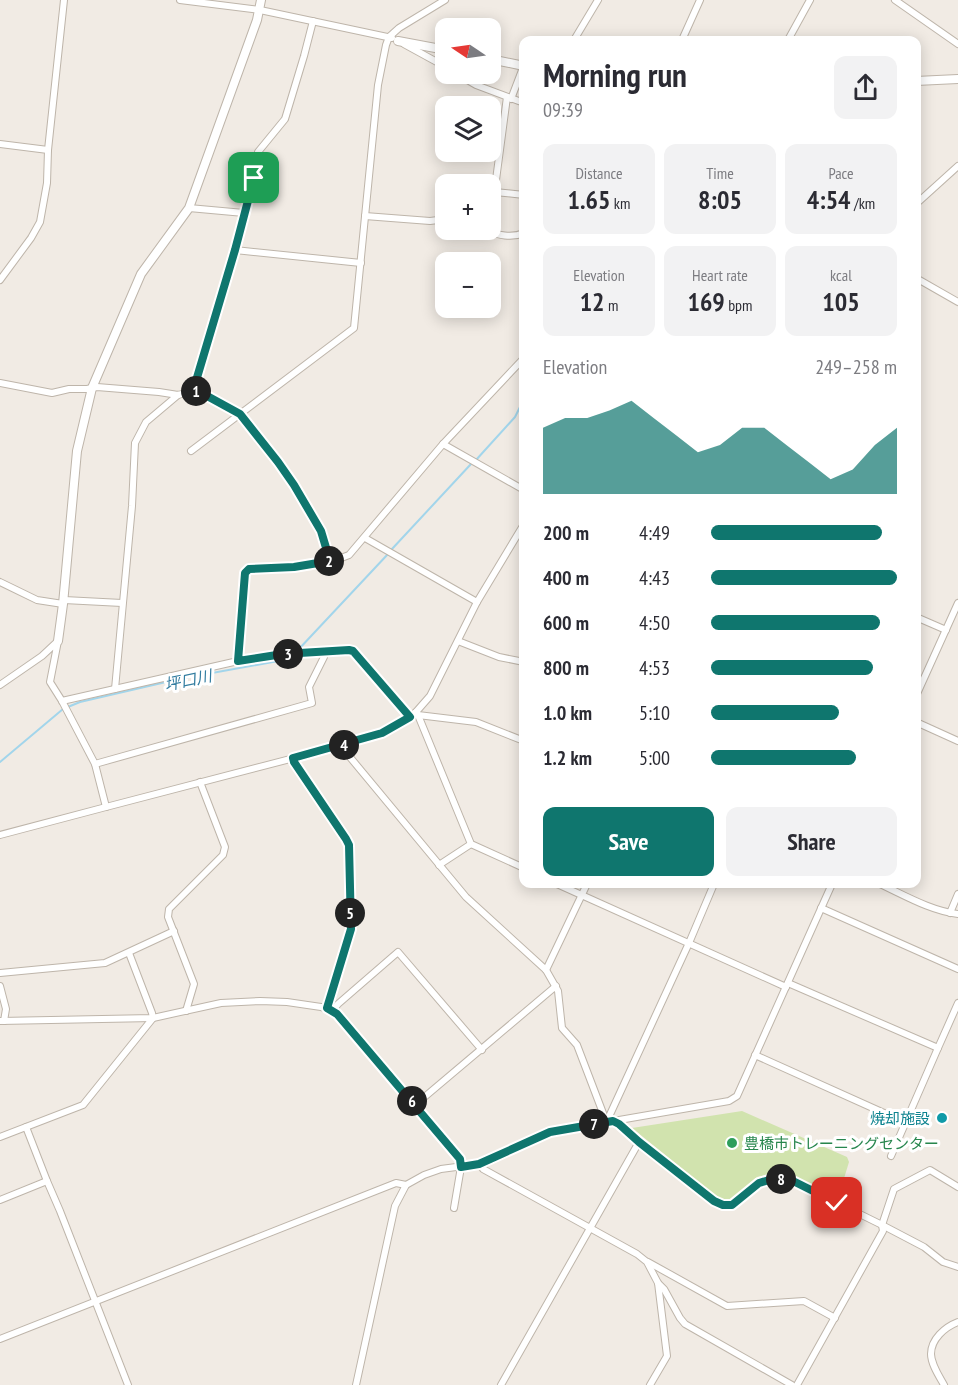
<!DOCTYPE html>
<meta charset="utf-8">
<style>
body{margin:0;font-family:"PT Sans Narrow","Noto Sans JP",sans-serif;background:#f2f2f3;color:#2b2b33;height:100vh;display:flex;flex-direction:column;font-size:22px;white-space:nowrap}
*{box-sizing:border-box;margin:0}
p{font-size:20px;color:#7c7c81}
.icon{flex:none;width:33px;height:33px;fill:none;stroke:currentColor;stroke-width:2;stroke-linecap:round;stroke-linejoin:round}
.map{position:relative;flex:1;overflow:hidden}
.side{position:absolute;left:519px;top:36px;width:402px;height:852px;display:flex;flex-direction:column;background:#fff;border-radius:12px;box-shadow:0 3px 15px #0003}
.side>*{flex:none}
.needle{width:39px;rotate:283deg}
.tools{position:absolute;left:435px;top:18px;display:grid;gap:12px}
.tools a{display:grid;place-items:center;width:66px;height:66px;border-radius:12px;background:#fff;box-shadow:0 3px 15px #0003;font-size:30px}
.pin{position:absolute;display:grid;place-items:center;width:51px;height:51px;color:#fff;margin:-26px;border-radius:12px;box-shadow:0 3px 9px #0006}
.km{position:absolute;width:30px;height:30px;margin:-15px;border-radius:50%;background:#222;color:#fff;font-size:16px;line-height:30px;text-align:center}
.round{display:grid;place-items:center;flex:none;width:63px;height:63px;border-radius:12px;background:#f2f2f3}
.head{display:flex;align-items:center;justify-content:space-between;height:102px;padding:0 24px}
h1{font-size:33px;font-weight:600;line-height:45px}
.stats{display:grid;grid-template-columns:repeat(3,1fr);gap:9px;height:102px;padding:6px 24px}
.stats div{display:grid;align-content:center;border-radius:12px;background:#f2f2f3;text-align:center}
.stats b{font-size:26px;font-weight:600}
.stats small{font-size:16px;font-weight:400}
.stats p{font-size:16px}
.chart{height:168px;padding:12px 24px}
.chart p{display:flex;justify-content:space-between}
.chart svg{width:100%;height:108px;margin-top:6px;fill:#0f766e;opacity:.7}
.cta{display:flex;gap:12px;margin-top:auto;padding:12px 24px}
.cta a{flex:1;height:69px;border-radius:12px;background:#0f766e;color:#fff;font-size:24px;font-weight:600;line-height:69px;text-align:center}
.cta a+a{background:#f2f2f3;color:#2b2b33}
ul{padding:0 24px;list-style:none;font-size:20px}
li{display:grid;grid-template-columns:96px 72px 1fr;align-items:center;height:45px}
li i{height:15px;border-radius:8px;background:#0f766e}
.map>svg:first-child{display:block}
.grass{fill:#d1e3ae}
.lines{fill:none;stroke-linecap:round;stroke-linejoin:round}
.stream{stroke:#a2d5eb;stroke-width:2}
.minor-casing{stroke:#beb5aa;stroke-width:8}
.tertiary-casing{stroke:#beb5aa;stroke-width:10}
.minor{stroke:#fff;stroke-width:6}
.tertiary{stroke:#fff;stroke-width:8}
.route-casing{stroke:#fff;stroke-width:12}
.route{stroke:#0f766e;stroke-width:8}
.culture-dot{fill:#0f9aa8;stroke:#fff;stroke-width:2}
.leisure-dot{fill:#2e9e5b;stroke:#fff;stroke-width:2}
.labels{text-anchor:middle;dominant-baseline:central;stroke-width:6;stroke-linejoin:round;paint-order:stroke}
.culture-label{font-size:15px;fill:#0d838f;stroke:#fff;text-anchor:end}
.leisure-label{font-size:15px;fill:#27864d;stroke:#fff;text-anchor:start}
.water-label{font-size:16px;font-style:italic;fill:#337da0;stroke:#fff}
</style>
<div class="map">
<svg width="958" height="1385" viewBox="0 0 958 1385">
<rect width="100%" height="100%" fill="#f1ebe4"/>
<path class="grass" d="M 742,1111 L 847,1157 L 849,1162 L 838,1198 L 784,1174 L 771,1174 L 757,1177 L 731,1200 L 722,1201 L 632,1128 Z"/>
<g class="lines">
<g class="stream">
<path d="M 476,460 L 515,417 L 524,399"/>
<path d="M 392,549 L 471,464"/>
<path d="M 298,650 L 388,554"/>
<path d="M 0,762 L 63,709 L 80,702 L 179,679 L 289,659 L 294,654"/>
</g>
<g class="minor-casing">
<g id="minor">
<path d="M 180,0 L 260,10 L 392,38"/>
<path d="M 895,0 L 958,44"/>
<path d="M 574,40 L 598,0"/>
<path d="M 682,40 L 700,0"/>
<path d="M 788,40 L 810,0"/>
<path d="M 404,44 L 446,67"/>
<path d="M 457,74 L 476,85 L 524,103"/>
<path d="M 511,99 L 524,65"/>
<path d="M 0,144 L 48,150"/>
<path d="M 495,192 L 524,195"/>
<path d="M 916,204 L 958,166"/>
<path d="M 189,208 L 244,213"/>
<path d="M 365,216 L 430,221 L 446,219"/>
<path d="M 490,225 L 507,97"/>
<path d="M 482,230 C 496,234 510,239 524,233"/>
<path d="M 235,250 L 361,263"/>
<path d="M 916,278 L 958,302"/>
<path d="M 0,280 L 31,238 L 40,222 L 47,183 L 48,150 L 64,0"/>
<path d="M 0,383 L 52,393 L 69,389 L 87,389 L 97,387 L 159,392 L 178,395 L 193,391 L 198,391 L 240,414 L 278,462 L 294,485 L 321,531 L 330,561"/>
<path d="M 193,391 L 235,250 L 254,179 L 258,152 L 285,119 L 304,56 L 313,21"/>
<path d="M 443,444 L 524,490"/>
<path d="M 191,451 L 354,328 L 378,85 L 386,45 L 389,37 L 399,28 L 445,0"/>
<path d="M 365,538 L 477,602"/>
<path d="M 0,582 L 37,600 L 63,604"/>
<path d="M 64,600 L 122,603"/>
<path d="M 916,617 L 946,630"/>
<path d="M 458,641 L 499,657 L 524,662"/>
<path d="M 238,661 L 245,573 L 249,569 C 279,567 322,567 349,555 L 443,444 L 524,358"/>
<path d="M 0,685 L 42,656 L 58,641 L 50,682 L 62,701 L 95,764 L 106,807 L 344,745 L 349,756 L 466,897 L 546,970 L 558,991 L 562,1028 L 577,1045 L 606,1121"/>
<path d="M 115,689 L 132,506 L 135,443 L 146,422 L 178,395"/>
<path d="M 916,696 L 958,603"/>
<path d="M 62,701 L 238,661 L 283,654 L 349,650 L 353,651 L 410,716"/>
<path d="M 416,712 L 418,715 L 471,844 L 524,868"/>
<path d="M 418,715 L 476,722 L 524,741"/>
<path d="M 916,722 L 958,741"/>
<path d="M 344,745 L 382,733 L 396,726 L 416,712 L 430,696 L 477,602 L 524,524"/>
<path d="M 293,758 L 294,762 L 346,839 L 349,845 L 351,929 L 327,1008"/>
<path d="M 95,764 L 312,703 L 309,687 L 324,657 L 324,651"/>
<path d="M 0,835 L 106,807"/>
<path d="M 439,865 L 471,844"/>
<path d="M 557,884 L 786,987"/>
<path d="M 880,884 C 904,895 931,911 958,914"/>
<path d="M 821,908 L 958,969"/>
<path d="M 950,913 L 958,894"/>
<path d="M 546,970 L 587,884"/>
<path d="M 0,973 L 105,963 L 174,931"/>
<path d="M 788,983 L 938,1048 L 958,1003"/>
<path d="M 0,986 L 6,1009 L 4,1021"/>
<path d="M 333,1010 L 338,1004 L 398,952 L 482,1050"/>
<path d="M 186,1011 L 194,984 L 168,917 L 169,909 L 223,855 L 225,847 L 200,782"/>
<path d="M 0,1021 L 153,1018 L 221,1003 L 260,1001 L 287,1002 L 321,1007 L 333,1010 L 337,1014 L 460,1159 L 461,1167 L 454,1208"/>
<path d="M 755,1055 L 904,1122"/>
<path d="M 415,1105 L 556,986"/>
<path d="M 607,1121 L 689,943 L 714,884"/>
<path d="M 613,1121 L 714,1201 L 723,1205 L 732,1205 L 759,1183 L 776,1178 L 793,1181 L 882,1225 L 924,1247 L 943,1262 L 958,1267"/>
<path d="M 26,1127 L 47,1181 L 60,1211 L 128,1385"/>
<path d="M 0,1137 L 83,1105 L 153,1018 L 152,1013 L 129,953"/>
<path d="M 891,1156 L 938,1048"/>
<path d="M 479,1164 L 483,1169 L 637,1254 L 647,1262 L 658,1283 L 664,1289 L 680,1318 L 685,1324 L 792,1385"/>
<path d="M 0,1200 L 47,1181"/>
<path d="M 648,1262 L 727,1306 L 804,1301 L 835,1318"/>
<path d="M 0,1339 L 396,1183 L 406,1185"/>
<path d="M 356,1385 L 395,1206 L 406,1185 L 424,1175 L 441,1169 L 479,1164 L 550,1132 L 729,1101 L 737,1096 L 832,884"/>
<path d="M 501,1385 L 639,1142"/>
<path d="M 650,1385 L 667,1356 L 658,1283"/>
<path d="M 797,1385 L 883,1231 L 882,1225 L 894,1189 L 930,1170 L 958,1187"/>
<path d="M 944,1385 C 939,1376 931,1364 931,1354 C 931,1339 945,1327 958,1322"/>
</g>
</g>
<g class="tertiary-casing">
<g id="tertiary">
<path d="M 398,41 L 446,50"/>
<path d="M 490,59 L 524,66"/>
<path d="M 916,81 L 958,79"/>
<path d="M 58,641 L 63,604 L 77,451 L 92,388 L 141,274 L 189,208 L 257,20 L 261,0"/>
</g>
</g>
<use href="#minor" class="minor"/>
<use href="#tertiary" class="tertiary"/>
</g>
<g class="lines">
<g class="route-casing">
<path id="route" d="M 254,178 L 235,250 L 193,391 L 198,391 L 240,414 L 278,462 L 294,485 L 321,531 L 330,561 L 294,567 L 249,569 L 245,573 L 238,661 L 283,654 L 349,650 L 353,651 L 410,717 L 382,733 L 293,758 L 294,762 L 346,839 L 349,845 L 351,929 L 327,1008 L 337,1014 L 460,1159 L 461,1167 L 479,1164 L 550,1132 L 613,1121 L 619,1124 L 639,1142 L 714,1201 L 723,1205 L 732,1205 L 759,1183 L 776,1178 L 793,1181 L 837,1203"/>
</g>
<use href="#route" class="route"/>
</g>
<circle class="culture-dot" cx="942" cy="1118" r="6"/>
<circle class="leisure-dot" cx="732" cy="1143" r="6"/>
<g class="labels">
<g class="culture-label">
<text x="930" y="1118">焼却施設</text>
</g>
<g class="leisure-label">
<text x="744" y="1143">豊橋市トレーニングセンター</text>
</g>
<g class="water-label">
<text transform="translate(188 680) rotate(-12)">坪口川</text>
</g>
</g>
</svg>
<div class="tools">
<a><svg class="needle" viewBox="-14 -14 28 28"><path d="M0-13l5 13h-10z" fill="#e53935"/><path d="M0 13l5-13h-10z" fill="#7c7c81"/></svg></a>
<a><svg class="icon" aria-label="layers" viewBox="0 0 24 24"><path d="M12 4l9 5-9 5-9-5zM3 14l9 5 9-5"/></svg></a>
<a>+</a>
<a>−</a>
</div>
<div class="pin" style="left:254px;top:178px;background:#1e9e55"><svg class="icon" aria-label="arrive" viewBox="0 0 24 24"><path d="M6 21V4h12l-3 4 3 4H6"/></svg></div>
<div class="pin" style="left:837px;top:1203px;background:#d93025"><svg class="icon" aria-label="check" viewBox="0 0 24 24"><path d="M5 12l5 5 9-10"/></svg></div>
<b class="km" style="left:196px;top:391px">1</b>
<b class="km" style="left:329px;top:561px">2</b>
<b class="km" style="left:288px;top:654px">3</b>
<b class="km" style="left:344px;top:745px">4</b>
<b class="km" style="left:350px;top:913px">5</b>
<b class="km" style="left:412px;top:1101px">6</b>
<b class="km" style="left:594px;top:1124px">7</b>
<b class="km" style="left:781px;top:1179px">8</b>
<section class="side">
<div class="head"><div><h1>Morning run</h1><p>09:39</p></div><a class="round"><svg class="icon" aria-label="share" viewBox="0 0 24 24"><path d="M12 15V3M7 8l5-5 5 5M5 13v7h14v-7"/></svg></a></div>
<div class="stats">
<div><p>Distance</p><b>1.65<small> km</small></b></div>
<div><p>Time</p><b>8:05</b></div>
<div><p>Pace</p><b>4:54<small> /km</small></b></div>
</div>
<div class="stats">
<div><p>Elevation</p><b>12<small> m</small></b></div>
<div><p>Heart rate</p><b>169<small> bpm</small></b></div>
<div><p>kcal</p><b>105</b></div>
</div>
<div class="chart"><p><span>Elevation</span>249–258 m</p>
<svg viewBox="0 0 160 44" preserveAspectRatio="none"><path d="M0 44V17L10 13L20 13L30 10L40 6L50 13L60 20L70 27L80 24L90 17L100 17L110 24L120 31L130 38L140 34L150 24L160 17V44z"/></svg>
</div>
<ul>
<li><b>200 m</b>4:49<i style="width:92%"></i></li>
<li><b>400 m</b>4:43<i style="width:100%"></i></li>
<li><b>600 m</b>4:50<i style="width:91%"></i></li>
<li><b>800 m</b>4:53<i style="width:87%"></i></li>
<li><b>1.0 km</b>5:10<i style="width:69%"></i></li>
<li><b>1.2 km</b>5:00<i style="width:78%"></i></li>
</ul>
<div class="cta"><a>Save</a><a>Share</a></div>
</section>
</div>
